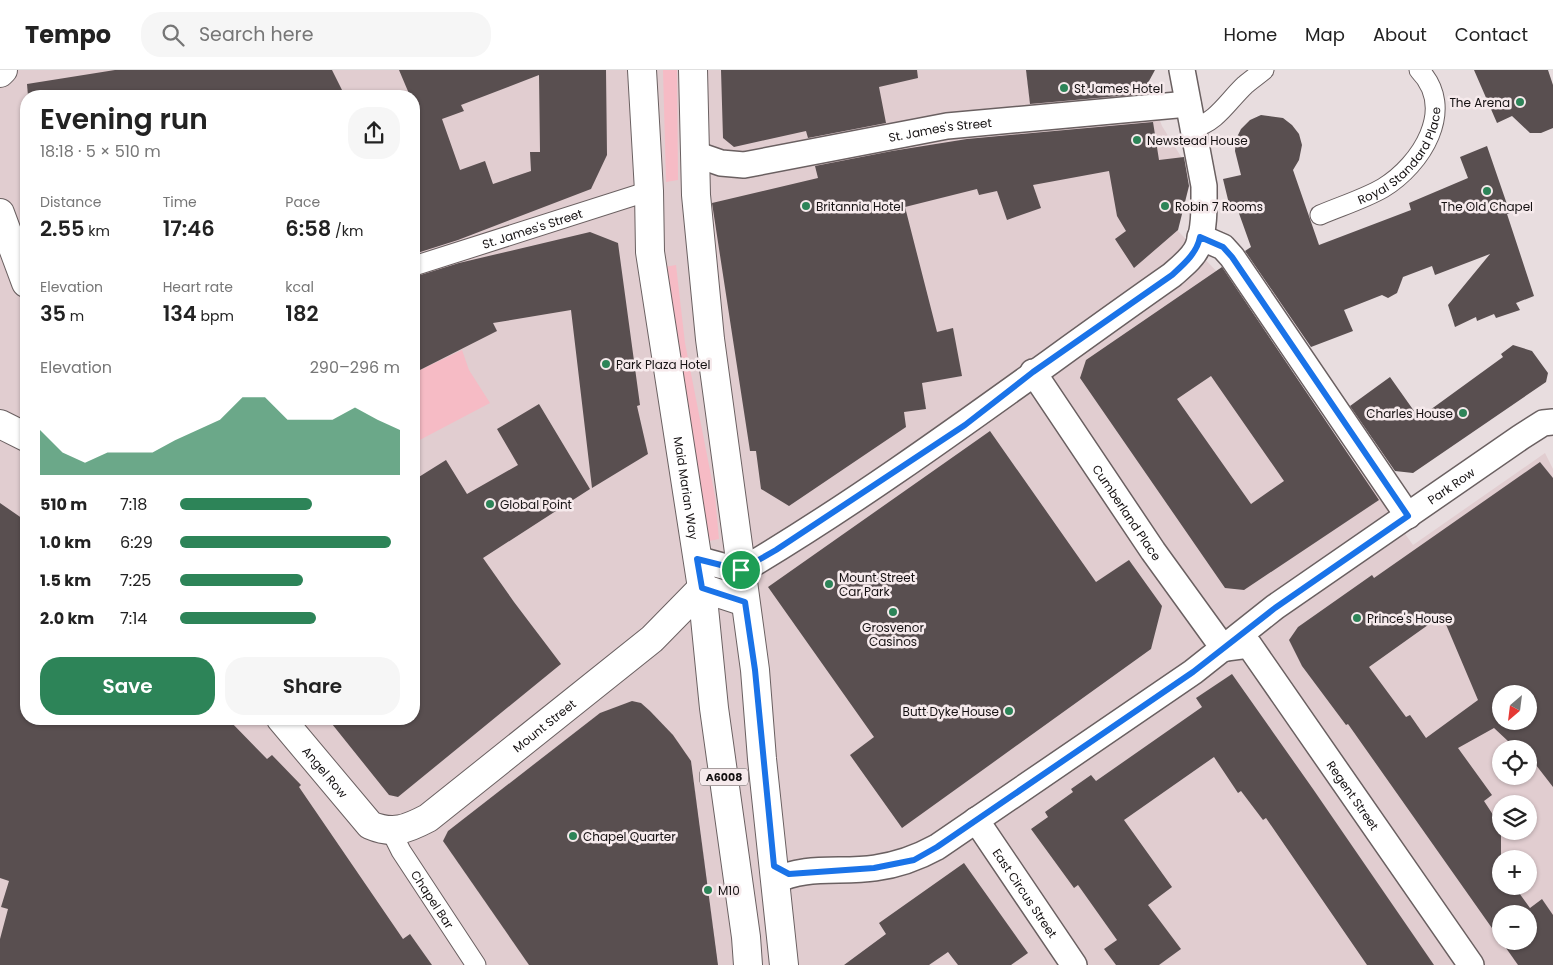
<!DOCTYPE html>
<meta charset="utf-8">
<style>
body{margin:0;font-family:Poppins,sans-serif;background:#f6f6f6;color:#222;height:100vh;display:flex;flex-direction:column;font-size:19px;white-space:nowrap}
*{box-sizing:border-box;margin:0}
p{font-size:16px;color:#767676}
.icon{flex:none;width:28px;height:28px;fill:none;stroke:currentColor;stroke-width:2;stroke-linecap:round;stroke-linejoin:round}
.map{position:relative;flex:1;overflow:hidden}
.side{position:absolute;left:20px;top:20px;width:400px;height:635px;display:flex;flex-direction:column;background:#fff;border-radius:20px;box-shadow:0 1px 4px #0004}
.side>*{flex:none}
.needle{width:32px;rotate:208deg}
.fabs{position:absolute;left:1492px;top:615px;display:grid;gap:10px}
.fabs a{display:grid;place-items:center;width:45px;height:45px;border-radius:50%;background:#fff;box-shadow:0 1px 4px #0004;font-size:25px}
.pin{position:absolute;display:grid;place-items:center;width:42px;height:42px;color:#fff;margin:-21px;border:2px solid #fff;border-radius:50%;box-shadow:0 1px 5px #0007}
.round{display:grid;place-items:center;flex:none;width:52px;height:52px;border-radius:20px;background:#f6f6f6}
.head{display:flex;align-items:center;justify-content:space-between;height:85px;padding:0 20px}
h1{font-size:28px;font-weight:600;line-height:38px}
.stats{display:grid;grid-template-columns:repeat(3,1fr);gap:8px;height:85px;padding:5px 20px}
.stats div{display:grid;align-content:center}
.stats b{font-size:21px;font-weight:600}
.stats small{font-size:14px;font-weight:400}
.stats p{font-size:14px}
.chart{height:140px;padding:10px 20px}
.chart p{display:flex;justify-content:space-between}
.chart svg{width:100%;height:90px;margin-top:5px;fill:#2d8458;opacity:.7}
.primary-button{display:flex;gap:10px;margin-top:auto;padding:10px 20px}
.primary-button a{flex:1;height:58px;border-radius:20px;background:#2d8458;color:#fff;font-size:20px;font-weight:600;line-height:58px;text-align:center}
.primary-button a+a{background:#f6f6f6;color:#222}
ul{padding:0 20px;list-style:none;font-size:16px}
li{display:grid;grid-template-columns:80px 60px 1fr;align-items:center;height:38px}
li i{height:12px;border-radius:6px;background:#2d8458}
header{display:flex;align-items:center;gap:30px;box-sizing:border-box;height:70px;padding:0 25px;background:#fff;border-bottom:1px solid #e0e0e0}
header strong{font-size:24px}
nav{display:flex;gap:28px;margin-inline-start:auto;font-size:18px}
.search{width:350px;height:45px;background:#f6f6f6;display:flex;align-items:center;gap:12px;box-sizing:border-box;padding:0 18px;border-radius:20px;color:#767676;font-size:19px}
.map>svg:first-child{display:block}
.built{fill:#e1cdd0;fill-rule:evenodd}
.green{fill:#f6bbc5}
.building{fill:#594f50;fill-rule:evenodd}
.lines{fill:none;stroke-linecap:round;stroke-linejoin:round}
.pedestrian-casing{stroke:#6a6061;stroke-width:21}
.minor-casing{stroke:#6a6061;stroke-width:28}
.tertiary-casing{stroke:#6a6061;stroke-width:30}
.primary-casing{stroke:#6a6061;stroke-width:30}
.pedestrian{stroke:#fff;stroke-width:19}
.minor{stroke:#fff;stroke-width:25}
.tertiary{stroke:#fff;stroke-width:28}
.primary{stroke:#fff;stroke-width:28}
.route-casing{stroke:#fff;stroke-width:10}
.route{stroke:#1a73e8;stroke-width:6}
.poi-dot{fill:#2d8458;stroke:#f6eaec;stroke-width:2}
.labels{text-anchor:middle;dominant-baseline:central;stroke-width:5;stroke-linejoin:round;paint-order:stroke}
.shield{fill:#f6eaec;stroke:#585253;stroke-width:1}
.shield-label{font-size:11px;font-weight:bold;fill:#151112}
.poi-label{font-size:12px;fill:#151112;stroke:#f6eaec;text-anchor:start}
.street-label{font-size:12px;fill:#151112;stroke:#f6eaec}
</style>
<header>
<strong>Tempo</strong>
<div class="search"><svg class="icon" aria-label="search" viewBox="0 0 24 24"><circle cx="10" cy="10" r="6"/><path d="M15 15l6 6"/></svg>Search here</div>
<nav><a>Home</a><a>Map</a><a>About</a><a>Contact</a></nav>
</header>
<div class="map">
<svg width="1553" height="895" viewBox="0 0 1553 895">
<rect width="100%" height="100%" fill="#e8dddf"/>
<path class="built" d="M 0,0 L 1145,0 L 1148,19 L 1162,56 L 1185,93 L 1178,161 L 1220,205 L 1413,475 L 1545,383 L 1553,399 L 1553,895 L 0,895 ZM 26,26 L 414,26 L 414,649 L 26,649 ZM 1501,624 L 1529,624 L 1529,651 L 1501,651 ZM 1501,679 L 1529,679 L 1529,706 L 1501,706 ZM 1501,734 L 1529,734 L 1529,761 L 1501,761 ZM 1501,789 L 1529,789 L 1529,816 L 1501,816 ZM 1501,844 L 1529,844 L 1529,871 L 1501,871 Z"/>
<g class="green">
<path d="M 663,0 L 677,0 L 678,110 L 666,112 Z"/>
<path d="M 676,195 L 685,273 L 715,426 L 719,469 L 704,472 L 664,197 Z"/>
<path d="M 462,280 L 469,300 L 490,333 L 414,373 L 414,303 Z"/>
</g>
<g class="building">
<path d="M 115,0 L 332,0 L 345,26 L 28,26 L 27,14 Z"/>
<path d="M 399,0 L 606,0 L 607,85 L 591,119 L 458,170 L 414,184 L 414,26 L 410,26 ZM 539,5 L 540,82 L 530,82 L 531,101 L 493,114 L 485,91 L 460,100 L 442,49 L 464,41 L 461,35 Z"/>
<path d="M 721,0 L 917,0 L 918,8 L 879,17 L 886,53 L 808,68 L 806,61 L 734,77 L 723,68 Z"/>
<path d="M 1026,0 L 1155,0 L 1142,24 L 1030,34 Z"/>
<path d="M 1474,0 L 1548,0 L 1553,15 L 1553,58 L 1541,63 L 1530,63 L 1512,46 L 1497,53 Z"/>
<path d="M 1261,45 L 1283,48 L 1292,55 L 1299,64 L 1302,75 L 1299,90 L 1293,100 L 1319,175 L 1411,140 L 1409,133 L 1468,108 L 1460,87 L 1487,76 L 1510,143 L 1507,144 L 1534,226 L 1516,233 L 1520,240 L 1496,248 L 1494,244 L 1477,251 L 1476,247 L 1455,257 L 1448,235 L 1490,184 L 1435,205 L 1432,196 L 1403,207 L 1397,223 L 1388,228 L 1382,225 L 1344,240 L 1353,261 L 1311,277 L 1245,181 L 1251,177 L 1236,135 L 1230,138 L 1223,109 L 1241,105 L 1235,81 L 1236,69 L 1241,59 L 1250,50 Z"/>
<path d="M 1153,52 L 1159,90 L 1184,87 L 1189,116 L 1178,160 L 1134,198 L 1115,169 L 1126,161 L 1117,146 L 1109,101 L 1033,115 L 1041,138 L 1007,150 L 997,121 L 979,125 L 977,119 L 905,137 L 937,262 L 953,258 L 962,306 L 922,313 L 926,339 L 904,342 L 906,357 L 789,436 L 761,419 L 756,381 L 750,381 L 712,133 L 818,108 L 815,96 L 892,81 L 967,69 Z"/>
<path d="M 590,162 L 618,173 L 640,335 L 637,336 L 648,384 L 592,418 L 571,240 L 493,253 L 497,261 L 414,303 L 414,207 L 459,193 Z"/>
<path d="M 1222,197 L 1379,430 L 1244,520 L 1225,518 L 1080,308 L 1086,290 ZM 1211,306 L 1284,411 L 1251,434 L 1177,329 Z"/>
<path d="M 1513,275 L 1532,281 L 1548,303 L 1546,312 L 1413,403 L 1395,401 L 1350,336 L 1390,307 L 1419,348 L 1503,287 L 1501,284 Z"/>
<path d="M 539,334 L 590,419 L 483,488 L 514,532 L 561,594 L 398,727 L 389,725 L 328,649 L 414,649 L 414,410 L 446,390 L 467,424 L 518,395 L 497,359 Z"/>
<path d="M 990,361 L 1096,512 L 1129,490 L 1162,536 L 1151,579 L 902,758 L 850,685 L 874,667 L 768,517 Z"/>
<path d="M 1540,392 L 1553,408 L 1553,717 L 1529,686 L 1529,679 L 1523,679 L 1516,670 L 1509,672 L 1494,658 L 1458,678 L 1492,725 L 1484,731 L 1501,757 L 1501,816 L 1514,816 L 1530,838 L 1542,829 L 1553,845 L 1553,895 L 1518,895 L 1348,654 L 1346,655 L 1302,596 L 1289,570 L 1298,557 L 1372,505 L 1374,508 ZM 1442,545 L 1478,630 L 1426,668 L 1410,645 L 1406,647 L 1369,597 ZM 1501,624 L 1529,624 L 1529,651 L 1501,651 ZM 1501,844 L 1529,844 L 1529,871 L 1501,871 Z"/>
<path d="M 0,433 L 26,451 L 26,649 L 228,649 L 267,689 L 272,685 L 301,715 L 299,717 L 403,869 L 410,864 L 432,895 L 0,895 L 0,869 L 8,839 L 1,837 L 9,811 L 0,808 Z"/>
<path d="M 1232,604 L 1313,719 L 1434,895 L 1367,895 L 1266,748 L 1263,750 L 1241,721 L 1238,723 L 1214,687 L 1124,750 L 1172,817 L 1148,835 L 1181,879 L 1159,895 L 1116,895 L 1104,879 L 1117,870 L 1078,815 L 1074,818 L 1031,759 L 1048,747 L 1045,742 L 1073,722 L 1071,719 L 1091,705 L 1096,711 L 1202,637 L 1196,628 Z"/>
<path d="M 632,631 L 641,633 L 650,641 L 673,665 L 691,691 L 718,895 L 529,895 L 443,771 L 448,761 L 600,643 Z"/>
<path d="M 964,793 L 1028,883 L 1011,895 L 958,895 L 948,882 L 929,895 L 844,895 L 886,864 L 879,853 Z"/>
</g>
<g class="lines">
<g class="pedestrian-casing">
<g id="pedestrian">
<path d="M 1193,58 C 1217,52 1227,32 1245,15 C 1251,10 1258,5 1264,0"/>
<path id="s1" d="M 1320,145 C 1341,136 1364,129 1383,118 C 1421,95 1457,39 1419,0"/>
<path id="s2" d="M 414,196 L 649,121"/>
<path id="s3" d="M 391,761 L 401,781 L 476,895"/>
</g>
</g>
<g class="minor-casing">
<g id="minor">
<path id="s4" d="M 695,84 L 721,93 L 744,95 L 947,56 L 1188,34"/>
<path d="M 1200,167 L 1223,177 L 1232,187 L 1408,446"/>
<path id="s5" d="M 1033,302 L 1153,481 L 1216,568 L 1226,578"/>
<path d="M 697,489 L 741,501 C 891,412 1029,305 1172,205 C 1181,197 1194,187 1198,176 C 1205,159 1204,134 1204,116 L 1182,0"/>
<path id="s6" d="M 1226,578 L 1249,575 L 1471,895"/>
<path id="s7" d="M 976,750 L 1074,895"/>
<path id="s8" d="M 775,811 C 804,795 842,803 875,798 C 897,795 917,788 937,777 L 1193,602 L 1275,537 L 1521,367 L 1543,353 L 1553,352"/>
</g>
</g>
<g class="tertiary-casing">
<g id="tertiary">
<path d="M 0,3 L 3,0"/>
<path d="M 0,143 L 26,213"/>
<path d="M 0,354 L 26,367"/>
<path id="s9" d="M 281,649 L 370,755 C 393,765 407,759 428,748 L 652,569 L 702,518 L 745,532"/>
</g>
</g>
<g class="primary-casing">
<g id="primary">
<path id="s10" d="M 642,0 L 649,121 L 650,182 L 702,518 L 714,638 L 746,867 L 748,895"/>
<path d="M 693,0 L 696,125 L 710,269 L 755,600 L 762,689 L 784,895"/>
</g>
</g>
<use href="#pedestrian" class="pedestrian"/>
<use href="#minor" class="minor"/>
<use href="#tertiary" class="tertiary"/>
<use href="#primary" class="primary"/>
</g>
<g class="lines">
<g class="route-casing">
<path id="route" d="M 1200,167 L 1223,177 L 1232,187 L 1408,446 L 1275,538 L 1193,602 L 937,777 L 914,790 L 874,798 L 789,804 L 774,796 L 755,600 L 745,532 L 702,518 L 697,489 L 741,500 L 776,480 L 965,355 L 1033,302 L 1172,205 C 1184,194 1197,183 1200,167 Z"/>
</g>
<use href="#route" class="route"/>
</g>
<g class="poi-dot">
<circle cx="1064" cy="18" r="5"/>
<circle cx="1520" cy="32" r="5"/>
<circle cx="1137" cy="70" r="5"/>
<circle cx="1487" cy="121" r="5"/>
<circle cx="806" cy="136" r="5"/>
<circle cx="1165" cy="136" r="5"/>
<circle cx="606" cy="294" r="5"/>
<circle cx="1463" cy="343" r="5"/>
<circle cx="490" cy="434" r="5"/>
<circle cx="829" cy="514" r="5"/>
<circle cx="893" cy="542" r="5"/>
<circle cx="1357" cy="548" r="5"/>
<circle cx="1009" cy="641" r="5"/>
<circle cx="573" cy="766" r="5"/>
<circle cx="708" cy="820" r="5"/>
</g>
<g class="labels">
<rect class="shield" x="700" y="698.5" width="48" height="17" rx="4"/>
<g class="shield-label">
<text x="724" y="707">A6008</text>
</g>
<g class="poi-label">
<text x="1074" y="18">St James Hotel</text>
<text x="1510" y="32" text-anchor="end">The Arena</text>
<text x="1147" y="70">Newstead House</text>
<text x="816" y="136">Britannia Hotel</text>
<text x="1175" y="136">Robin 7 Rooms</text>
<text x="1487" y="136" text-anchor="middle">The Old Chapel</text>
<text x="616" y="294">Park Plaza Hotel</text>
<text x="1453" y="343" text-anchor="end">Charles House</text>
<text x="500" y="434">Global Point</text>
<text x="839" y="507">Mount Street<tspan x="839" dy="14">Car Park</tspan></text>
<text x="1367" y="548">Prince's House</text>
<text x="893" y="557" text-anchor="middle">Grosvenor<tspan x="893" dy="14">Casinos</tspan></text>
<text x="999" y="641" text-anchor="end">Butt Dyke House</text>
<text x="583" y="766">Chapel Quarter</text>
<text x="718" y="820">M10</text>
</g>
<g class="street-label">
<text stroke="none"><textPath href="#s4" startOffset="250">St. James's Street</textPath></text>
<text stroke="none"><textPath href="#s1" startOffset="105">Royal Standard Place</textPath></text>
<text stroke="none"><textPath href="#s2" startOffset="124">St. James's Street</textPath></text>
<text stroke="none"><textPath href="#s8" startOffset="796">Park Row</textPath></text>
<text stroke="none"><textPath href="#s10" startOffset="421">Maid Marian Way</textPath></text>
<text stroke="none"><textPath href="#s5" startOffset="169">Cumberland Place</textPath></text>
<text stroke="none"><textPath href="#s9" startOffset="348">Mount Street</textPath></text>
<text stroke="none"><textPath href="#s9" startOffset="69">Angel Row</textPath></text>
<text stroke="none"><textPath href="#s6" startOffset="206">Regent Street</textPath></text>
<text stroke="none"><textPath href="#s7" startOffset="88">East Circus Street</textPath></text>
<text stroke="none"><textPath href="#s3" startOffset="80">Chapel Bar</textPath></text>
</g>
</g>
</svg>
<div class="fabs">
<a><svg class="needle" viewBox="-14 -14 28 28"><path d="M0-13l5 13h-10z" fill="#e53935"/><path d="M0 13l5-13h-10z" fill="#767676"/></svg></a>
<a><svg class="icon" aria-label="locate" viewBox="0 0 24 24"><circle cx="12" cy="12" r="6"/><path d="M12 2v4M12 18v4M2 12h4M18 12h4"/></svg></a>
<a><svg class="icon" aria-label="layers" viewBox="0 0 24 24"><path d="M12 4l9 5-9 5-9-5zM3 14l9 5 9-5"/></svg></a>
<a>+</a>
<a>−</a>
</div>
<div class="pin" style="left:741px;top:500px;background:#1e9e55"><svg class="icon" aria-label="arrive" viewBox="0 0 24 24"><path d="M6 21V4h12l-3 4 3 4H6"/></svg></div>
<section class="side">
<div class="head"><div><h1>Evening run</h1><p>18:18 · 5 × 510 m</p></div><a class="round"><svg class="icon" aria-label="share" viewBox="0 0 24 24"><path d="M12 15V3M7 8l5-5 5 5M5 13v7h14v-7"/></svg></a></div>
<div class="stats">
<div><p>Distance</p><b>2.55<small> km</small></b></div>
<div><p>Time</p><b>17:46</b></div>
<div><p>Pace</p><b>6:58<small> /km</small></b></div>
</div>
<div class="stats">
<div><p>Elevation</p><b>35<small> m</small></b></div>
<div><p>Heart rate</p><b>134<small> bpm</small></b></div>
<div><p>kcal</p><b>182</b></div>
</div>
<div class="chart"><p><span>Elevation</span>290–296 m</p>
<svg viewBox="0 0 160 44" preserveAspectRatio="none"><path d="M0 44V22L10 33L20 38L30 33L40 33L50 33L60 27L70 22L80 17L90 6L100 6L110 17L120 17L130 17L140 11L150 17L160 22V44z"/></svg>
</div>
<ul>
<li><b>510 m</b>7:18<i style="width:60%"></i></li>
<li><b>1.0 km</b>6:29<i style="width:96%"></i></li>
<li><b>1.5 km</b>7:25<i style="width:56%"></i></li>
<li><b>2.0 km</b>7:14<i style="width:62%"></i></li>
</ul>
<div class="primary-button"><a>Save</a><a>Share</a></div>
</section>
</div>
